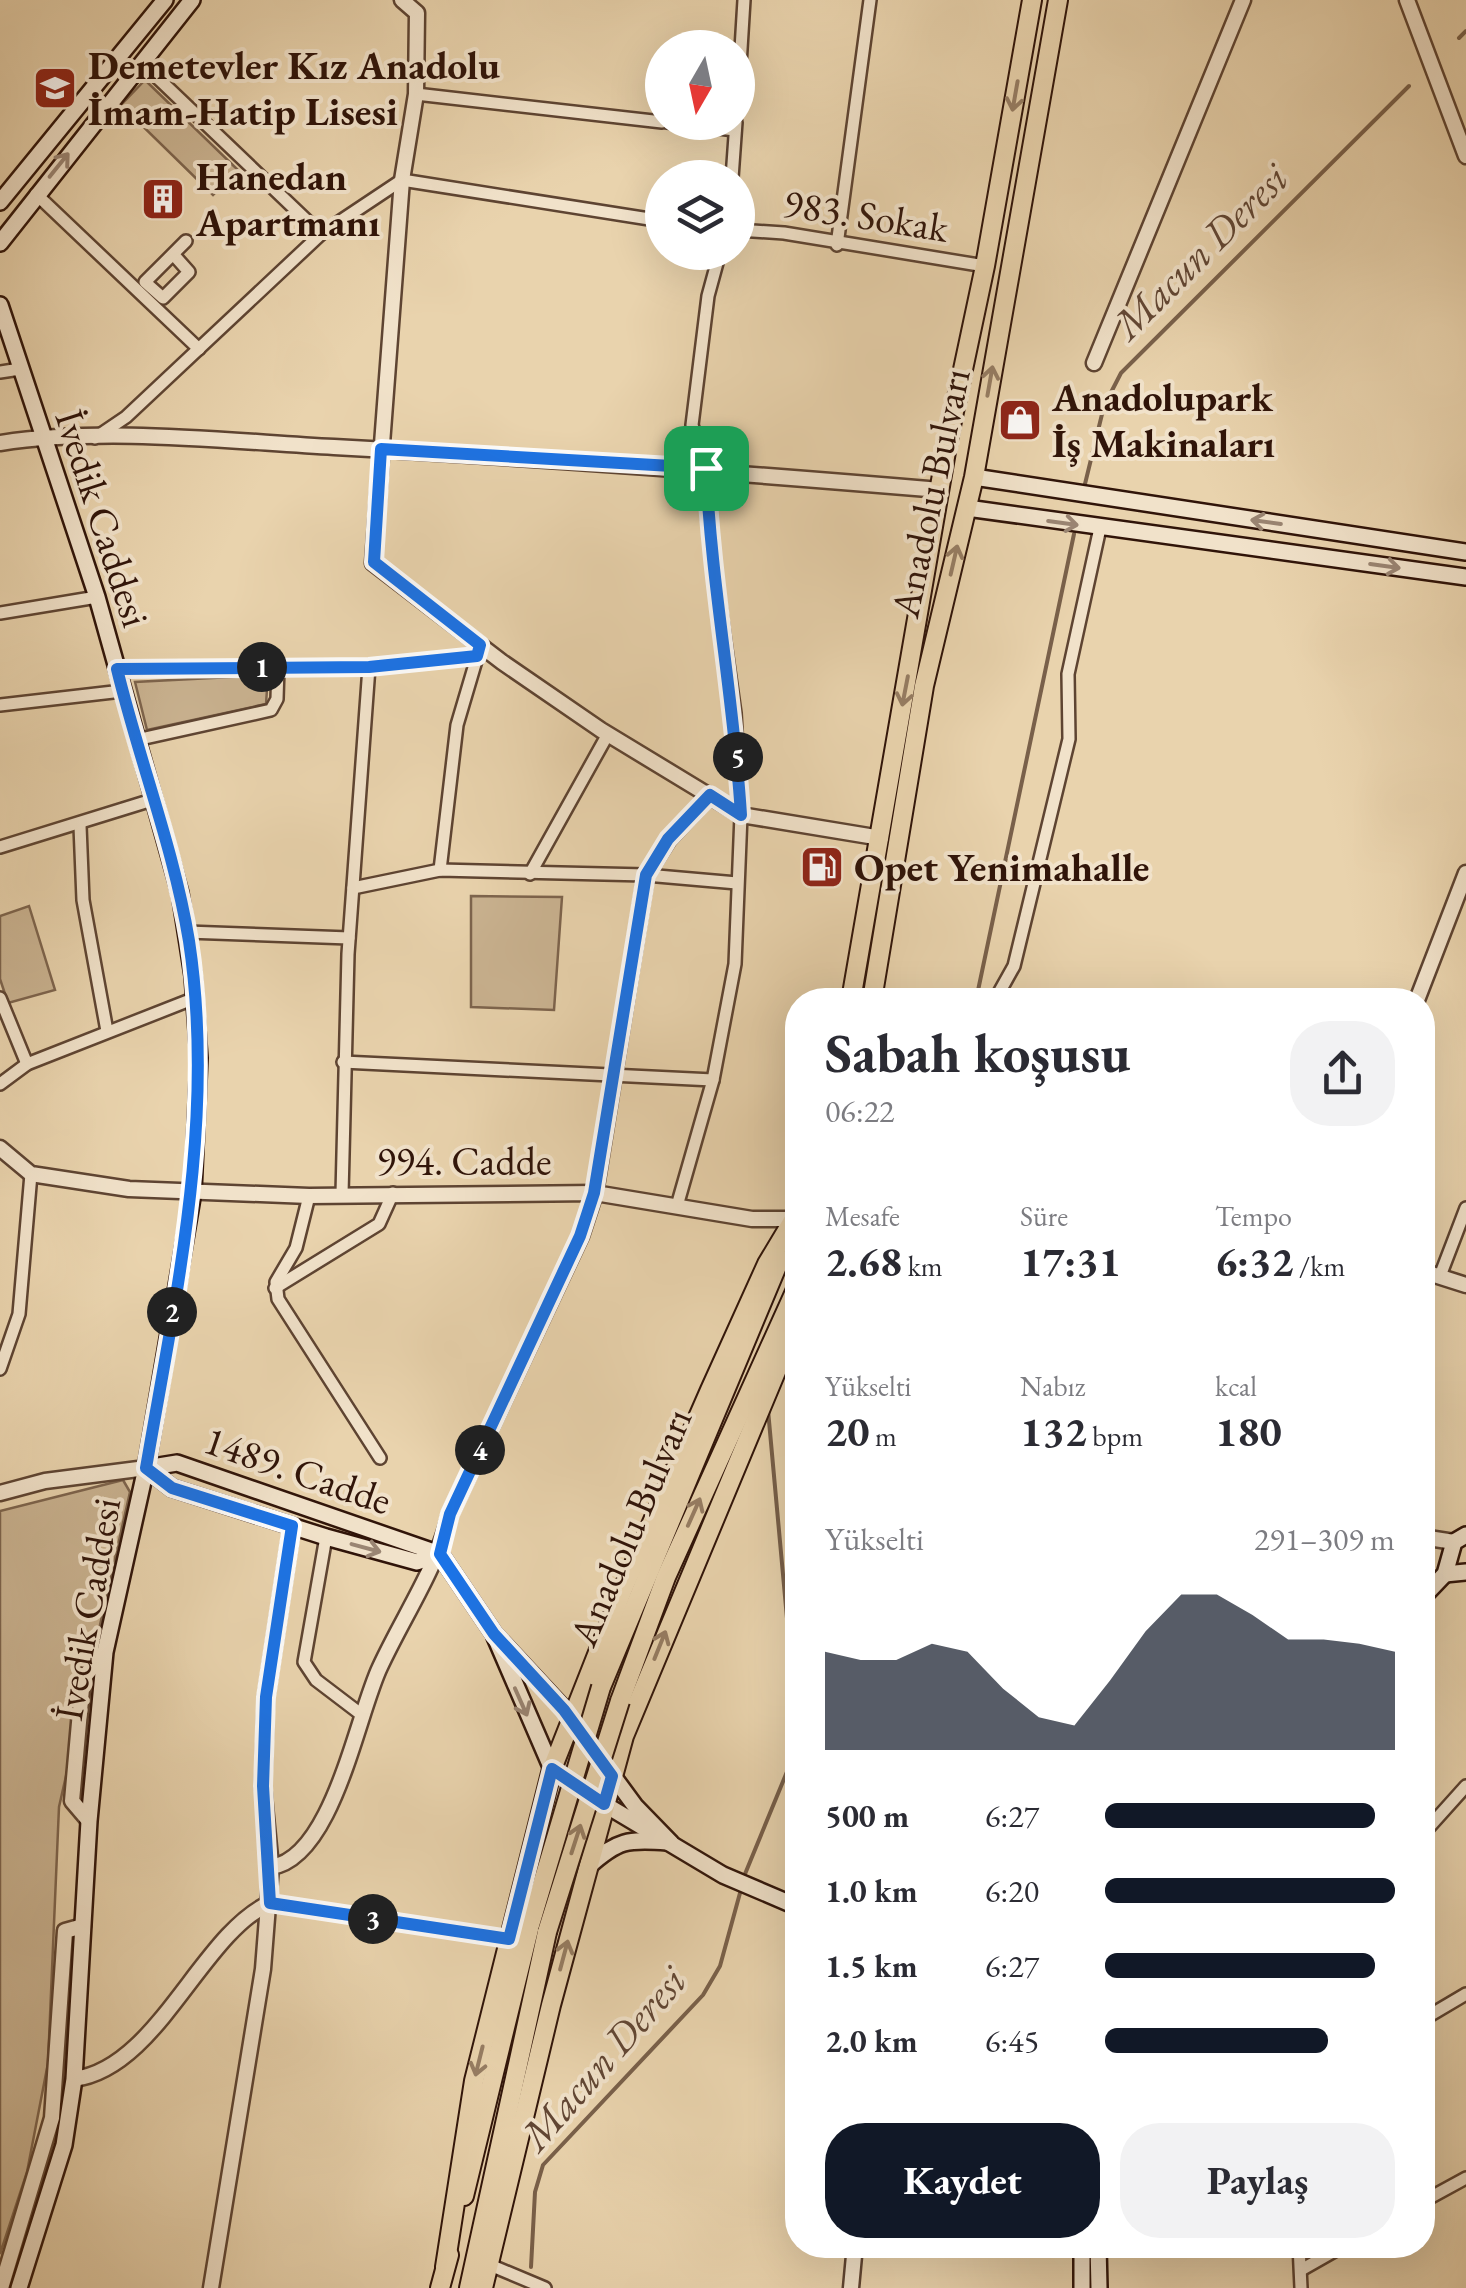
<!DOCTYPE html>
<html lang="tr">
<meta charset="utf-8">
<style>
body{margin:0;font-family:"EB Garamond",serif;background:#f2f2f3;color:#2b2b33;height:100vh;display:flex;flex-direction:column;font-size:38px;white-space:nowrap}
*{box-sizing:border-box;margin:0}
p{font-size:32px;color:#7c7c81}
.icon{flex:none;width:55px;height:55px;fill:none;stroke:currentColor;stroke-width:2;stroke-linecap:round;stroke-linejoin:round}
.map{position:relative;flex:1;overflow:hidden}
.drawer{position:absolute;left:785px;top:988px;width:650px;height:1270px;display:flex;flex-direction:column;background:#fff;border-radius:40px;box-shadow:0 10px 40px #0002}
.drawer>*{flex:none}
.needle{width:65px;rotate:189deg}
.controls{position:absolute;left:645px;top:30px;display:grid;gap:20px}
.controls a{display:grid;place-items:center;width:110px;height:110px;border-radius:50%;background:#fff;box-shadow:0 10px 40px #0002;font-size:50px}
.pin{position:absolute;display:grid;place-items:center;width:85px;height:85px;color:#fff;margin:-42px;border-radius:20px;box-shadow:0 5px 15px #0006}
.km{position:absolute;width:50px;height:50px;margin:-25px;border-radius:50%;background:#222;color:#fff;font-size:28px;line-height:50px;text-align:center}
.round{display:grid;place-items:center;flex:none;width:105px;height:105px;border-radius:40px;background:#f2f2f3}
.headline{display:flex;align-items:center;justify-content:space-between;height:170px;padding:0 40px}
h1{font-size:55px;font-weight:700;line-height:75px}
.metrics{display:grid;grid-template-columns:repeat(3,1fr);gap:15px;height:170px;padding:10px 40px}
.metrics div{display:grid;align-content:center}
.metrics b{font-size:42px;font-weight:700}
.metrics small{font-size:28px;font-weight:400}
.metrics p{font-size:28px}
.chart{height:280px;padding:20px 40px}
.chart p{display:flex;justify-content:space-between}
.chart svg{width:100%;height:180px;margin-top:10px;fill:#111827;opacity:.7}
.action{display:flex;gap:20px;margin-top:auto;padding:20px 40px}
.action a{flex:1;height:115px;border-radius:40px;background:#111827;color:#fff;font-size:40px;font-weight:700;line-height:115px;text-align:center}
.action a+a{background:#f2f2f3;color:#2b2b33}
ul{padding:0 40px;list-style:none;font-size:32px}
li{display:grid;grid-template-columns:160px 120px 1fr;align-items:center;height:75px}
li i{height:25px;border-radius:12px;background:#111827}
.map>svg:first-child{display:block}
.green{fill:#cab391;stroke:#7d644d;stroke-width:2.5}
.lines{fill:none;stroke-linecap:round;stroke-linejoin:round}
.stream{stroke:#79604a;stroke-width:4}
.minor-casing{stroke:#5e4432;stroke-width:16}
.tertiary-casing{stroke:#5e4432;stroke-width:19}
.secondary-casing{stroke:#301409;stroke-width:20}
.primary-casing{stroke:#301409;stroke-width:22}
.minor{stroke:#f1e2ca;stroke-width:11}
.tertiary{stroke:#f1e2ca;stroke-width:14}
.secondary{stroke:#f1e2ca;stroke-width:15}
.primary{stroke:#e9d3ad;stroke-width:18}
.primary-bridge-casing{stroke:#301409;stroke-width:22;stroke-linecap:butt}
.primary-bridge{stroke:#e9d3ad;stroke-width:18}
.oneway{stroke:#967d63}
.oneway2{stroke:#9a8573}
.route-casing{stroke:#fff;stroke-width:20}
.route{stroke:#1a73e8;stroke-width:12}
.labels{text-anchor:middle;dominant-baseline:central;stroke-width:8;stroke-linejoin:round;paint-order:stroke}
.poi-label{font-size:40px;font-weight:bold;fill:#301409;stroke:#f1e2ca;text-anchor:start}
.street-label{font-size:40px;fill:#301409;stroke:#f1e2ca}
.water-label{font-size:42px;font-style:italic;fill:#614634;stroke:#f1e2ca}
</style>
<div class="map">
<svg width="1466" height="2288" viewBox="0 0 1466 2288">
<rect width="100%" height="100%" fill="#e9d3ad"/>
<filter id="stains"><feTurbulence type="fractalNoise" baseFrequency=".002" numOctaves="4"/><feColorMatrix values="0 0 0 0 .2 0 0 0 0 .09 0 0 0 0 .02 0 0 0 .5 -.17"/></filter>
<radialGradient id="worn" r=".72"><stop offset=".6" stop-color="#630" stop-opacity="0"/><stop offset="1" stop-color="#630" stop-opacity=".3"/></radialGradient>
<g class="green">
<path d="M 145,80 L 238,170 L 213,195 L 121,105 Z"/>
<path d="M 268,675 L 266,704 L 147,730 L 135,682 Z"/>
<path d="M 471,896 L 562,897 L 554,1010 L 471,1007 Z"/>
<path d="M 29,906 L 55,990 L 8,1003 L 0,979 L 0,916 Z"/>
<path d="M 123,1480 L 130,1492 L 59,1807 L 48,2063 L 27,2172 L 0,2254 L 0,1511 Z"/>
</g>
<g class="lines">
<g class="stream">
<path d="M 1459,38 L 1466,31"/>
<path d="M 1084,488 L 1104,406 L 1121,373 L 1409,86"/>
<path d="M 976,1000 L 1074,534"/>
<path d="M 745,1874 L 791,1762 L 797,1728 L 768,1410"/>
<path d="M 531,2267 L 535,2192 L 543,2165 L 703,1995 L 720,1966 L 740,1893"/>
</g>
<g class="minor-casing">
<g id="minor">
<path d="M 142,63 L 321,234"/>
<path d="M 416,94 L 662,122"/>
<path d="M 738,98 L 744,0"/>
<path d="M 667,122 L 735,130"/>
<path d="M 732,178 L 736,122"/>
<path d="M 36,194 L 199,349"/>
<path d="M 738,230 L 784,233 L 985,266"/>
<path d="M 837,245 L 870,0"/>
<path d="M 173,254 L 189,272 L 163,298 L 145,282 L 186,241"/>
<path d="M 0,372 L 20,369"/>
<path d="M 95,438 L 126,417 L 321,234 L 402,180 L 662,221"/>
<path d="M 0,613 L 97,597"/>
<path d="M 117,669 L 369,667 L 477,656"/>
<path d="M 0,705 L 122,691"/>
<path d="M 136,740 L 271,710 L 277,699 L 278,667"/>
<path d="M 80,826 L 83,900 L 107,1031"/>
<path d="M 0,847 L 152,800"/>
<path d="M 440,870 L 457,725 L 478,654"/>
<path d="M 530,874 L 608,734"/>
<path d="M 353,888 L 440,870 L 646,875 L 737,883"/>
<path d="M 187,932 L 349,938"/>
<path d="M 0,998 L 27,1064"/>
<path d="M 995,1000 L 1014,966 L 1069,739 L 1068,674 L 1100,528"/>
<path d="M 343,1062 L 713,1080"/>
<path d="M 0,1084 L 27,1064 L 195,998"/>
<path d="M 342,1194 L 348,954 L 369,667"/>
<path d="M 309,1196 L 296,1248 L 276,1282 L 278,1299 L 380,1458"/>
<path d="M 677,1206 L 713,1080 L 735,964 L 741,815 L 735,713 L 708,522 L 706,469 L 692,425 L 708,296 L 720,252"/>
<path d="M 1440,1276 L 1466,1208"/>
<path d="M 275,1288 L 379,1224 L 393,1193"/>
<path d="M 0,1369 L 19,1314 L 31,1174"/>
<path d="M 326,1537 L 304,1662 L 316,1680 L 362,1715"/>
<path d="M 1422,1835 L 1466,1786"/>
<path d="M 270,1903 L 509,1939"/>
<path d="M 1422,2020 L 1466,1994"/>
<path d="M 1422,2202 L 1466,2178"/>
<path d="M 1299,2245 L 1301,2288"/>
<path d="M 490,2265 L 545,2288"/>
<path d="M 1301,2270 L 1345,2245"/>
</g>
</g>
<g class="tertiary-casing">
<g id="tertiary">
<path d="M 402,0 L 417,13 L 416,94 L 402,180 L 373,563 L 502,662 L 601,730 L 741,815 L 881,838"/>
<path d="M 1407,0 L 1466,156"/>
<path d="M 1094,363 L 1243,0"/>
<path d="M 0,443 C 108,427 224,441 334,447 C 536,458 738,473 940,490"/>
<path d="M 1417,1000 L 1466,873"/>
<path d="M 0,1148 L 31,1174 L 129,1189 L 309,1196 L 595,1193 L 752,1219 L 794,1219"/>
<path d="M 1422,1271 L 1466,1285"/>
<path d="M 0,1493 L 45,1481 L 146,1468"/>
<path d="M 1422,1537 L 1454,1542"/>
<path d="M 89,1821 L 72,1801 L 82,1689 L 85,1676 L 105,1652"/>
<path d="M 271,1867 C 333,1858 357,1715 380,1667 C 404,1615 436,1570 450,1514 L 581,1236 L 595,1193 L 646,875 L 669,839 L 710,795"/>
<path d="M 74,2079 C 157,2069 201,1934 270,1903"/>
<path d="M 1,2288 L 52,2118 L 65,1931 L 83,1926"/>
<path d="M 211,2288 L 263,1969 L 271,1867 L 263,1786 L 266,1697 L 292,1526"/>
<path d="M 851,2288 L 855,2245"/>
</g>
</g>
<g class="secondary-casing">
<g id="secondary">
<path d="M 0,202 L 165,0"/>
<path d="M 0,243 L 192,0"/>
<path d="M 0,305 L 97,597 L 180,893 L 193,976 L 199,1058 L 193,1192 L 146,1468 L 105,1652 L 89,1821 L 74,2079 L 64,2145 L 19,2288"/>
<path d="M 974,477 L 1466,552"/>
<path d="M 967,508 L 1466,577"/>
<path d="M 146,1468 L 177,1463 L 440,1554 L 494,1634 L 564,1709 L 635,1806 L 671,1843"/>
<path d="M 146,1468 L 172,1488 L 326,1537 L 417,1562 L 440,1554"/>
<path d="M 1445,1574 L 1466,1572"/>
<path d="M 1422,1598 L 1445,1574 L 1454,1542 L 1466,1535"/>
<path d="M 495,1637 L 552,1769 L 580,1788"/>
<path d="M 599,1801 L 723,1875 L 798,1907"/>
<path d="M 589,1866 C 618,1840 627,1839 667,1842"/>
<path d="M 1082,2245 L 1082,2288"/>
<path d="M 1098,2245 L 1099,2288"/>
</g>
</g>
<g class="primary-casing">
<g id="primary">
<path d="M 851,1000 L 948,440 L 985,266 L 1032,0"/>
<path d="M 872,1000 L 924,686 L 974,477 L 1058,0"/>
<path d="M 601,1687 L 780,1259"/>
<path d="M 620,1701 L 666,1577 L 798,1285"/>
<path d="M 464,2196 L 530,1925"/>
<path d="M 445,2267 L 474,2081 L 552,1769 L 623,1589 L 710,1390 L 767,1264 L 794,1219"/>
<path d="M 440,2288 L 449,2255"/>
<path d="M 469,2288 L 547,1932"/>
<path d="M 483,2288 L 551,2005 L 624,1736 L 798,1319"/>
</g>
</g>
<use href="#minor" class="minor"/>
<use href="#tertiary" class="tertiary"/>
<use href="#secondary" class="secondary"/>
<use href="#primary" class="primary"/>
<g class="primary-bridge-casing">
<g id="primary-bridge">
<path d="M 530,1925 L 601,1687"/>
<path d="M 547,1932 L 620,1701"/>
</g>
</g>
<use href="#primary-bridge" class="primary-bridge"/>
</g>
<defs><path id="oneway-shaft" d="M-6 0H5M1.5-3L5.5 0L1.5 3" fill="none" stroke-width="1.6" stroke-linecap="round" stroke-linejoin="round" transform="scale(2.5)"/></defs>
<g class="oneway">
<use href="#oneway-shaft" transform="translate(1015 96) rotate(100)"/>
<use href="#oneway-shaft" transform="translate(990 381) rotate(-80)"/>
<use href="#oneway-shaft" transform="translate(954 560) rotate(-77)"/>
<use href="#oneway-shaft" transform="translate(905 691) rotate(101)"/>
<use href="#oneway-shaft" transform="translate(694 1512) rotate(-66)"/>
<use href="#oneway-shaft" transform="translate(660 1645) rotate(-68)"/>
<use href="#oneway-shaft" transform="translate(576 1839) rotate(-72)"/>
<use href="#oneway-shaft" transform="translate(564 1955) rotate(-75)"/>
<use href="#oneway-shaft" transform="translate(479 2061) rotate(104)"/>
</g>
<g class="oneway2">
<use href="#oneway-shaft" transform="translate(59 165) rotate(-51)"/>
<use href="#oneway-shaft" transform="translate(1266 522) rotate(-172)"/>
<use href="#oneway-shaft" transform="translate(1063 523) rotate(8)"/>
<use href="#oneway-shaft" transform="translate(1385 566) rotate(8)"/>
<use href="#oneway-shaft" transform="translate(366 1548) rotate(15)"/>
<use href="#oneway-shaft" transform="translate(521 1702) rotate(66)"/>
</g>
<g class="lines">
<g class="route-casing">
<path id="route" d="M 381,449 L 706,468 C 711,584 734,699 741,815 L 710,795 L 668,839 L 646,875 L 594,1193 L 580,1236 L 450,1514 L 440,1554 L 494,1634 L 564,1710 L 612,1776 L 604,1804 L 552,1769 L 509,1939 L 270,1903 L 263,1786 L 266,1697 L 292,1526 L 172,1488 L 146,1468 C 176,1293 216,1119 189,941 C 174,849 139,760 117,669 L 369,667 L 477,656 L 480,645 L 374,562 Z"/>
</g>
<use href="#route" class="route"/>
</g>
<defs>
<g id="school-square" transform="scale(2.25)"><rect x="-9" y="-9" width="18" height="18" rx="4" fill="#8f2418" stroke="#f1e2ca"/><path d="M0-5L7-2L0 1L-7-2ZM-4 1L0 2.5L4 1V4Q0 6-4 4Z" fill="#fff"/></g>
<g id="building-square" transform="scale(2.25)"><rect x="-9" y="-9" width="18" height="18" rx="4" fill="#8f2418" stroke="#f1e2ca"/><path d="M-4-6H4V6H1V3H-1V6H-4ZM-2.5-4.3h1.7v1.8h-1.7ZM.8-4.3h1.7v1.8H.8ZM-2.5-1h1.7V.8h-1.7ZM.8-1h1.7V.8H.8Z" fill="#fff"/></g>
<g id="shop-square" transform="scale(2.25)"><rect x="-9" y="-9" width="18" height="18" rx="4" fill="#8f2418" stroke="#f1e2ca"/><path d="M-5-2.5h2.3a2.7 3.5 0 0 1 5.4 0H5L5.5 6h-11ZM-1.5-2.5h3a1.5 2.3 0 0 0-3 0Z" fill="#fff"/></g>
<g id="fuel-square" transform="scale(2.25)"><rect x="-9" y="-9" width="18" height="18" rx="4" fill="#8f2418" stroke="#f1e2ca"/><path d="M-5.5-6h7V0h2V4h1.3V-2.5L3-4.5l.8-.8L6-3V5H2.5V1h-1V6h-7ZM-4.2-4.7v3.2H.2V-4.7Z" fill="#fff"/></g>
</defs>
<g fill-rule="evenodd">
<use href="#school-square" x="55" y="88"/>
<use href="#building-square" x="163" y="199"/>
<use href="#shop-square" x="1020" y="420"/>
<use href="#fuel-square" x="822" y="867"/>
</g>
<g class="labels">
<g class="poi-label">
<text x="88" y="65">Demetevler Kız Anadolu<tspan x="88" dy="46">İmam-Hatip Lisesi</tspan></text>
<text x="196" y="176">Hanedan<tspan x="196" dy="46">Apartmanı</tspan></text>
<text x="1052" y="397">Anadolupark<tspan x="1052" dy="46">İş Makinaları</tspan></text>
<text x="854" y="867">Opet Yenimahalle</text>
</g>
<g class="street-label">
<text transform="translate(866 215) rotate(9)">983. Sokak</text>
<text transform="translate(930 493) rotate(-78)">Anadolu Bulvarı</text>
<text transform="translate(103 518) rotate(72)">İvedik Caddesi</text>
<text x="464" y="1161">994. Cadde</text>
<text transform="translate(298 1470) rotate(19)">1489. Cadde</text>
<text transform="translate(630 1527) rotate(-67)">Anadolu Bulvarı</text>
<text transform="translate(87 1609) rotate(-80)">İvedik Caddesi</text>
</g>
<g class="water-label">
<text transform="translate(1200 251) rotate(-45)">Macun Deresi</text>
<text transform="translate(603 2058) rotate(-49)">Macun Deresi</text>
</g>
</g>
<rect width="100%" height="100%" filter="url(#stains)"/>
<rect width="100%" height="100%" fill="url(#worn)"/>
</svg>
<div class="controls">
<a><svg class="needle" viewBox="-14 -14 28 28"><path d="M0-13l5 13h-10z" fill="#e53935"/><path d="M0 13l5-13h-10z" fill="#7c7c81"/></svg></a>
<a><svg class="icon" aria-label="layers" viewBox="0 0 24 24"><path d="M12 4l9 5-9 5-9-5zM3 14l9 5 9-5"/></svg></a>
</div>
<div class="pin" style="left:706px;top:468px;background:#1e9e55"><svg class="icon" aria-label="arrive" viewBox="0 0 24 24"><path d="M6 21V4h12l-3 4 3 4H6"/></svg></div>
<b class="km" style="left:262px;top:667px">1</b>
<b class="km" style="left:172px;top:1312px">2</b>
<b class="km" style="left:373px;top:1919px">3</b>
<b class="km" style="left:480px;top:1450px">4</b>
<b class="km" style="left:738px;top:757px">5</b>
<section class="drawer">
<div class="headline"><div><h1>Sabah koşusu</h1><p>06:22</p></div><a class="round"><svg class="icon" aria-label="share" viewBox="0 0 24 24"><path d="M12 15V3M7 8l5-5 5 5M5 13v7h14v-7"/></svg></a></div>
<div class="metrics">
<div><p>Mesafe</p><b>2.68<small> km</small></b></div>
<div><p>Süre</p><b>17:31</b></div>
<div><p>Tempo</p><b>6:32<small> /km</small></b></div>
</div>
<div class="metrics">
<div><p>Yükselti</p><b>20<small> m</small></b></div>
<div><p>Nabız</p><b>132<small> bpm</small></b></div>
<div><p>kcal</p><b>180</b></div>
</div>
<div class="chart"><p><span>Yükselti</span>291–309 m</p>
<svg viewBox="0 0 160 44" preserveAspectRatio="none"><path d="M0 44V20L10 22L20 22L30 18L40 20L50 29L60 36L70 38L80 27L90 15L100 6L110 6L120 11L130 17L140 17L150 18L160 20V44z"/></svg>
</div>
<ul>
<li><b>500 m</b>6:27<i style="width:93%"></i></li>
<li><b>1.0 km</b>6:20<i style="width:100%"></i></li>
<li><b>1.5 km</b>6:27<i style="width:93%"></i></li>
<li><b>2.0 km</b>6:45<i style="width:77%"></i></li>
</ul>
<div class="action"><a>Kaydet</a><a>Paylaş</a></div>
</section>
</div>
